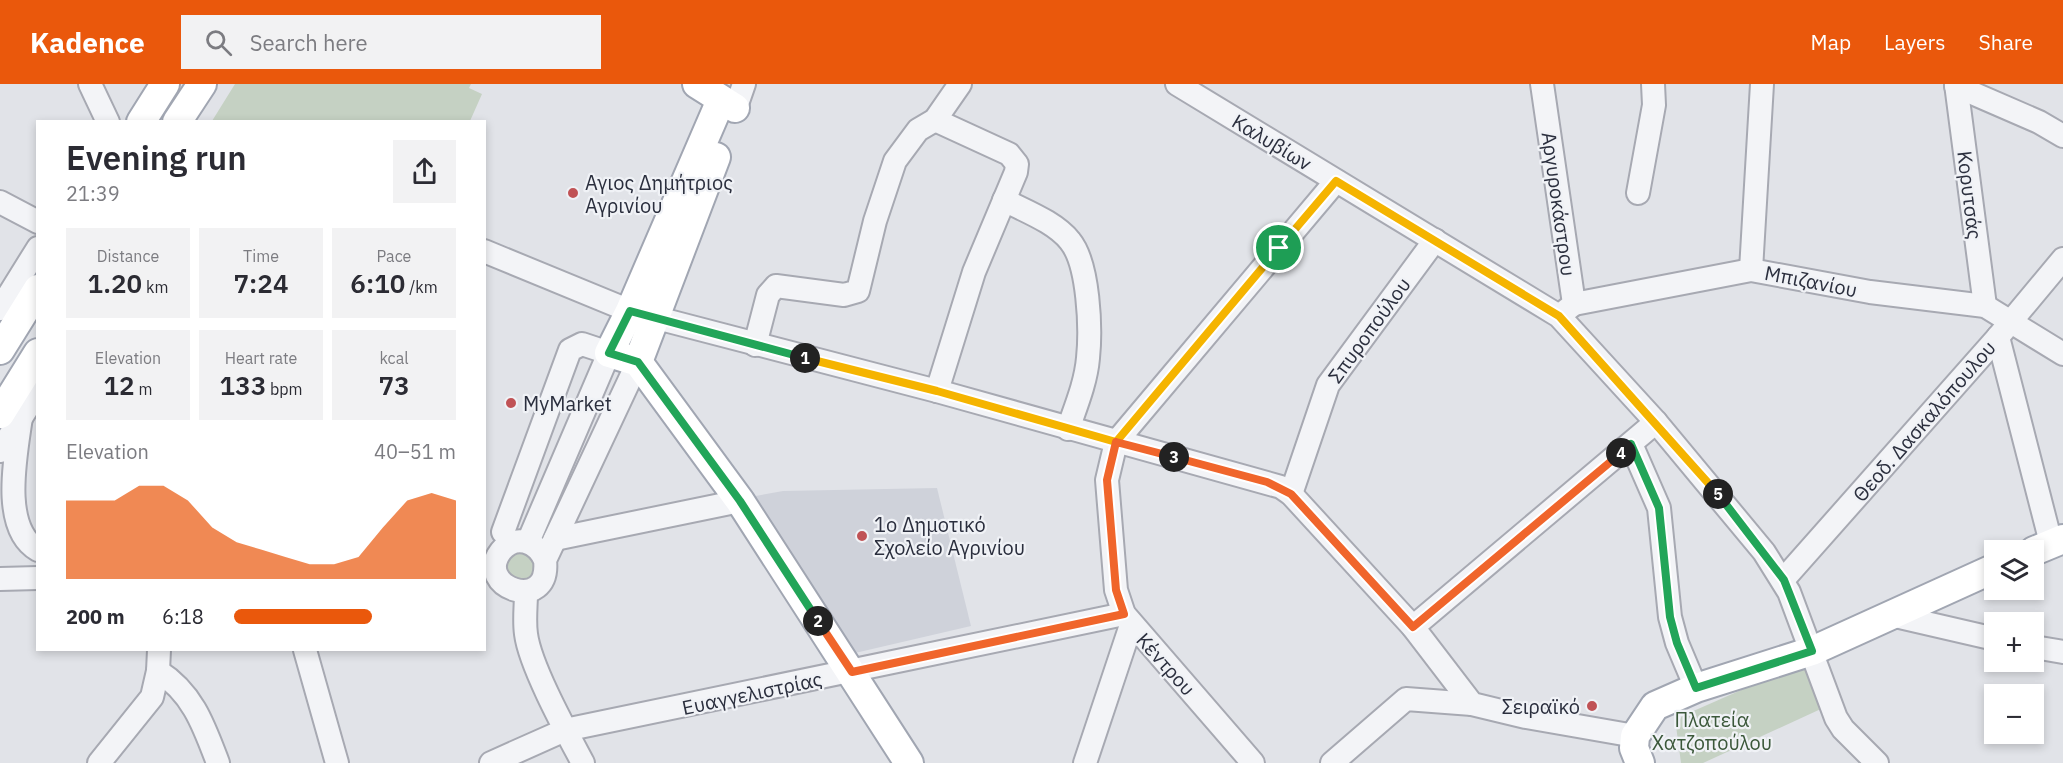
<!DOCTYPE html>
<meta charset="utf-8">
<style>
body{margin:0;font-family:"IBM Plex Sans",sans-serif;background:#f2f2f3;color:#2b2b33;height:100vh;display:flex;flex-direction:column;font-size:22px;white-space:nowrap}
*{box-sizing:border-box;margin:0}
p{font-size:20px;color:#7c7c81}
.icon{flex:none;width:33px;height:33px;fill:none;stroke:currentColor;stroke-width:2;stroke-linecap:round;stroke-linejoin:round}
.map{position:relative;flex:1;overflow:hidden}
.side{position:absolute;left:36px;top:36px;width:450px;height:531px;display:flex;flex-direction:column;background:#fff;border-radius:0px;box-shadow:0 3px 9px #0003}
.side>*{flex:none}
.tools{position:absolute;left:1984px;top:456px;display:grid;gap:12px}
.tools a{display:grid;place-items:center;width:60px;height:60px;border-radius:0px;background:#fff;box-shadow:0 3px 9px #0003;font-size:30px}
.pin{position:absolute;display:grid;place-items:center;width:51px;height:51px;color:#fff;margin:-26px;border:3px solid #fff;border-radius:50%;box-shadow:0 2px 6px #0007}
.km{position:absolute;width:30px;height:30px;margin:-15px;border-radius:50%;background:#222;color:#fff;font-size:16px;line-height:30px;text-align:center}
.round{display:grid;place-items:center;flex:none;width:63px;height:63px;border-radius:0px;background:#f2f2f3}
.overview{display:flex;align-items:center;justify-content:space-between;height:102px;padding:0 30px}
h1{font-size:33px;font-weight:600;line-height:45px}
.figures{display:grid;grid-template-columns:repeat(3,1fr);gap:9px;height:102px;padding:6px 30px}
.figures div{display:grid;align-content:center;border-radius:0px;background:#f2f2f3;text-align:center}
.figures b{font-size:26px;font-weight:600}
.figures small{font-size:16px;font-weight:400}
.figures p{font-size:16px}
.chart{height:168px;padding:12px 30px}
.chart p{display:flex;justify-content:space-between}
.chart svg{width:100%;height:108px;margin-top:6px;fill:#ea580c;opacity:.7}
ul{padding:0 30px;list-style:none;font-size:20px}
li{display:grid;grid-template-columns:96px 72px 1fr;align-items:center;height:45px}
li i{height:15px;border-radius:8px;background:#ea580c}
header{display:flex;align-items:center;gap:36px;box-sizing:border-box;height:84px;padding:0 30px;background:#ea580c;color:#fff}
header strong{font-size:28px}
nav{display:flex;gap:33px;margin-inline-start:auto;font-size:21px}
.search{width:420px;height:54px;background:#f2f2f3;display:flex;align-items:center;gap:15px;box-sizing:border-box;padding:0 21px;border-radius:0px;color:#7c7c81;font-size:22px}
.map>svg:first-child{display:block}
.built{fill:#cfd2da}
.green{fill:#c5d1c3}
.lines{fill:none;stroke-linecap:round;stroke-linejoin:round}
.minor-casing{stroke:#a7a9b2;stroke-width:26}
.major-casing{stroke:#a1a6b2;stroke-width:32}
.minor{stroke:#f3f4f7;stroke-width:22}
.major{stroke:#fff;stroke-width:28}
.split-1-casing{stroke:#fff;stroke-width:12}
.split-2-casing{stroke:#fff;stroke-width:12}
.split-3-casing{stroke:#fff;stroke-width:12}
.split-4-casing{stroke:#fff;stroke-width:12}
.split-5-casing{stroke:#fff;stroke-width:12}
.split-6-casing{stroke:#fff;stroke-width:12}
.split-1{stroke:#f5b400;stroke-width:8}
.split-2{stroke:#22a559;stroke-width:8}
.split-3{stroke:#f0652b;stroke-width:8}
.split-4{stroke:#f0652b;stroke-width:8}
.split-5{stroke:#22a559;stroke-width:8}
.split-6{stroke:#f5b400;stroke-width:8}
.poi-dot{fill:#c05255;stroke:#f0f2f6;stroke-width:2}
.labels{text-anchor:middle;dominant-baseline:central;stroke-width:4.5;stroke-linejoin:round;paint-order:stroke}
.street-label{font-size:20px;fill:#2b2f3e;stroke:#f0f2f6}
.poi-label{font-size:20px;fill:#2b2f3e;stroke:#f0f2f6;text-anchor:start}
.park-label{font-size:20px;fill:#3b583a;stroke:#f0f2f6}
</style>
<header>
<strong>Kadence</strong>
<div class="search"><svg class="icon" aria-label="search" viewBox="0 0 24 24"><circle cx="10" cy="10" r="6"/><path d="M15 15l6 6"/></svg>Search here</div>
<nav><a>Map</a><a>Layers</a><a>Share</a></nav>
</header>
<div class="map">
<svg width="2063" height="679" viewBox="0 0 2063 679">
<rect width="100%" height="100%" fill="#e1e3e8"/>
<path class="built" d="M 937,404 L 971,542 L 855,569 L 750,413 L 783,407 Z"/>
<g class="green">
<path d="M 235,0 L 471,0 L 469,4 L 482,10 L 470,37 L 212,37 Z"/>
<path d="M 530,464 L 539,492 L 510,499 L 502,475 L 506,469 Z"/>
<path d="M 1803,579 L 1823,624 L 1703,679 L 1681,679 L 1676,642 L 1682,632 Z"/>
</g>
<g class="lines">
<g class="minor-casing">
<g id="minor">
<path d="M 90,0 L 108,38"/>
<path d="M 1177,0 L 1559,232 L 1656,338 L 1764,468 L 1789,508 L 1836,634 L 1843,645 L 1877,679"/>
<path d="M 1542,0 L 1574,220 L 1564,228"/>
<path d="M 1956,0 L 1985,222"/>
<path d="M 1956,2 L 2039,38 L 2063,52"/>
<path d="M 736,23 L 744,0"/>
<path d="M 935,36 L 1009,70 L 1017,80 L 1016,88 L 974,188 L 937,307"/>
<path d="M 1638,109 L 1654,21 L 1653,0"/>
<path d="M 1004,116 C 1025,127 1055,138 1070,157 C 1089,180 1091,245 1088,274 C 1086,298 1076,322 1068,345"/>
<path d="M 0,118 L 38,138"/>
<path d="M 484,167 L 630,227 L 937,307 L 1281,403 L 1291,410 L 1413,543 L 1472,620 L 1526,633 L 1635,652"/>
<path d="M 1751,186 L 1762,0"/>
<path d="M 1574,220 L 1751,186 L 1870,208 L 1985,222 L 2063,270"/>
<path d="M 0,225 L 38,164"/>
<path d="M 1998,253 L 2051,459"/>
<path d="M 755,261 L 768,211 L 776,202 L 844,211 L 858,207 L 875,137 L 895,77 L 918,46 L 935,36 L 960,0"/>
<path d="M 21,333 C 16,370 0,444 38,466"/>
<path d="M 1631,360 L 1659,424 L 1670,533 L 1677,559 L 1696,604"/>
<path d="M 0,367 L 38,307"/>
<path d="M 1291,410 L 1328,301 L 1435,156"/>
<path d="M 503,448 L 570,266 L 582,260 L 609,269 L 528,458"/>
<path d="M 555,455 L 740,417"/>
<path d="M 545,476 C 537,458 516,449 501,467 C 473,503 551,531 545,476 L 638,278"/>
<path d="M 0,495 L 38,494"/>
<path d="M 1783,496 L 1998,253 L 2063,175"/>
<path d="M 526,508 C 526,522 524,536 526,550 C 530,582 567,649 583,679"/>
<path d="M 1891,531 L 1995,555"/>
<path d="M 1413,543 L 1656,338"/>
<path d="M 2034,563 L 2063,568"/>
<path d="M 305,566 L 337,679"/>
<path d="M 158,587 C 193,609 204,642 218,679"/>
<path d="M 99,679 L 152,613 L 158,587 L 159,566"/>
<path d="M 491,679 L 565,646 L 1124,530"/>
<path d="M 1085,679 L 1131,541"/>
<path d="M 1253,679 L 1124,530 L 1116,506 L 1107,396 L 1116,358 L 1336,97"/>
<path d="M 1332,679 L 1406,615 L 1472,620"/>
</g>
</g>
<g class="major-casing">
<g id="major">
<path d="M 697,0 L 735,24"/>
<path d="M 721,16 L 630,227 L 609,269 L 638,278 L 740,417 L 909,679"/>
<path d="M 141,38 L 165,0"/>
<path d="M 177,38 L 202,0"/>
<path d="M 0,266 L 38,205"/>
<path d="M 638,278 L 716,73"/>
<path d="M 0,330 L 38,269"/>
<path d="M 2034,467 L 2063,455"/>
<path d="M 1640,679 L 1634,664 L 1635,652 L 1655,622 L 1696,604 L 1812,567 L 1995,484"/>
</g>
</g>
<use href="#minor" class="minor"/>
<use href="#major" class="major"/>
</g>
<g class="lines">
<g class="split-1-casing">
<path id="split-1" d="M 805,274 L 937,307 L 1116,358 L 1279,164"/>
</g>
<g class="split-2-casing">
<path id="split-2" d="M 805,274 L 630,227 L 609,269 L 638,278 L 740,417 L 818,537"/>
</g>
<g class="split-3-casing">
<path id="split-3" d="M 818,537 L 852,588 L 1124,530 L 1116,506 L 1107,396 L 1116,358 L 1174,373"/>
</g>
<g class="split-4-casing">
<path id="split-4" d="M 1174,373 L 1267,398 L 1291,410 L 1413,543 L 1621,369"/>
</g>
<g class="split-5-casing">
<path id="split-5" d="M 1621,369 L 1631,360 L 1659,424 L 1670,533 L 1677,559 L 1696,604 L 1812,567 L 1784,496 L 1718,410"/>
</g>
<g class="split-6-casing">
<path id="split-6" d="M 1279,164 L 1336,97 L 1559,232 L 1718,410"/>
</g>
<use href="#split-1" class="split-1"/>
<use href="#split-2" class="split-2"/>
<use href="#split-3" class="split-3"/>
<use href="#split-4" class="split-4"/>
<use href="#split-5" class="split-5"/>
<use href="#split-6" class="split-6"/>
</g>
<g class="poi-dot">
<circle cx="573" cy="109" r="6"/>
<circle cx="511" cy="319" r="6"/>
<circle cx="862" cy="452" r="6"/>
<circle cx="1592" cy="622" r="6"/>
</g>
<g class="labels">
<g class="street-label">
<text transform="translate(1272 58) rotate(31)">Καλυβίων</text>
<text transform="translate(1970 111) rotate(83)">Κορυτσάς</text>
<text transform="translate(1559 120) rotate(82)">Αργυροκάστρου</text>
<text transform="translate(1811 197) rotate(11)">Μπιζανίου</text>
<text transform="translate(1369 246) rotate(-54)">Σπυροπούλου</text>
<text transform="translate(1924 337) rotate(-49)">Θεοδ. Δασκαλόπουλου</text>
<text transform="translate(1166 580) rotate(48)">Κέντρου</text>
<text transform="translate(752 609) rotate(-12)">Ευαγγελιστρίας</text>
</g>
<g class="poi-label">
<text x="585" y="98">Αγιος Δημήτριος<tspan x="585" dy="23">Αγρινίου</tspan></text>
<text x="523" y="319">MyMarket</text>
<text x="874" y="440">1ο Δημοτικό<tspan x="874" dy="23">Σχολείο Αγρινίου</tspan></text>
<text x="1580" y="622" text-anchor="end">Σειραϊκό</text>
</g>
<g class="park-label">
<text x="1712" y="635">Πλατεία<tspan x="1712" dy="23">Χατζοπούλου</tspan></text>
</g>
</g>
</svg>
<div class="tools">
<a><svg class="icon" aria-label="layers" viewBox="0 0 24 24"><path d="M12 4l9 5-9 5-9-5zM3 14l9 5 9-5"/></svg></a>
<a>+</a>
<a>−</a>
</div>
<div class="pin" style="left:1279px;top:164px;background:#1e9e55"><svg class="icon" aria-label="arrive" viewBox="0 0 24 24"><path d="M6 21V4h12l-3 4 3 4H6"/></svg></div>
<b class="km" style="left:805px;top:274px">1</b>
<b class="km" style="left:818px;top:537px">2</b>
<b class="km" style="left:1174px;top:373px">3</b>
<b class="km" style="left:1621px;top:369px">4</b>
<b class="km" style="left:1718px;top:410px">5</b>
<section class="side">
<div class="overview"><div><h1>Evening run</h1><p>21:39</p></div><a class="round"><svg class="icon" aria-label="share" viewBox="0 0 24 24"><path d="M12 15V3M7 8l5-5 5 5M5 13v7h14v-7"/></svg></a></div>
<div class="figures">
<div><p>Distance</p><b>1.20<small> km</small></b></div>
<div><p>Time</p><b>7:24</b></div>
<div><p>Pace</p><b>6:10<small> /km</small></b></div>
</div>
<div class="figures">
<div><p>Elevation</p><b>12<small> m</small></b></div>
<div><p>Heart rate</p><b>133<small> bpm</small></b></div>
<div><p>kcal</p><b>73</b></div>
</div>
<div class="chart"><p><span>Elevation</span>40–51 m</p>
<svg viewBox="0 0 160 44" preserveAspectRatio="none"><path d="M0 44V12L10 12L20 12L30 6L40 6L50 12L60 23L70 29L80 32L90 35L100 38L110 38L120 35L130 23L140 12L150 9L160 12V44z"/></svg>
</div>
<ul>
<li><b>200 m</b>6:18<i style="width:62%"></i></li>
</ul>
</section>
</div>
